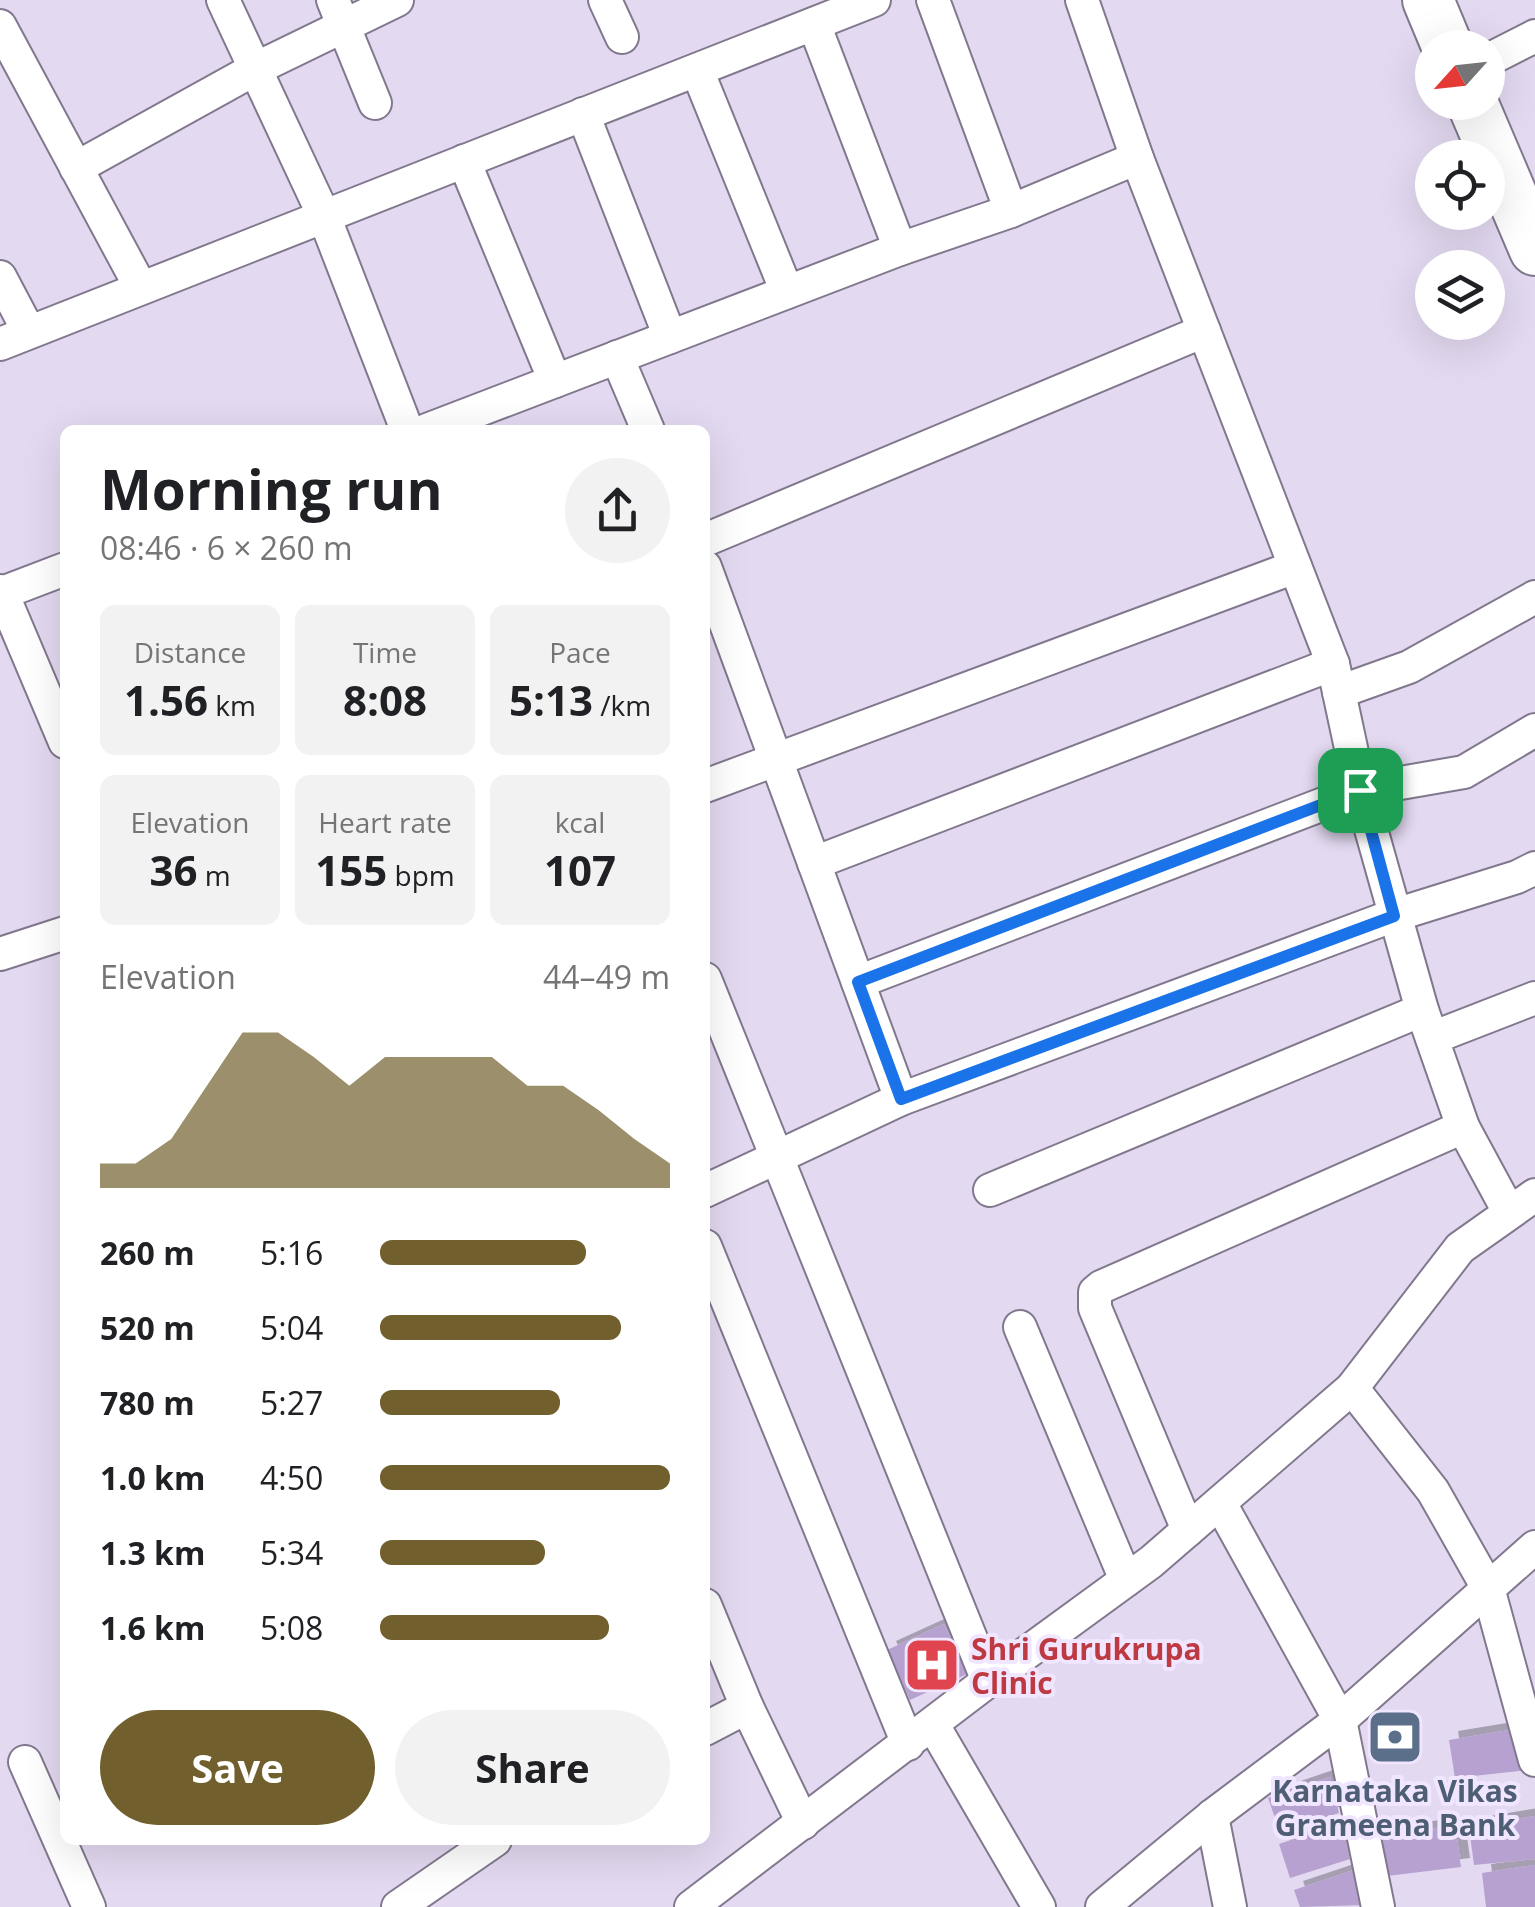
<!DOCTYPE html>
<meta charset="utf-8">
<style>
body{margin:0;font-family:"Open Sans",sans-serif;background:#f2f2f2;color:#202124;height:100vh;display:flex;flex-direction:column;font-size:38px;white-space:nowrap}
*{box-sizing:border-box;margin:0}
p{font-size:32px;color:#757577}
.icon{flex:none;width:55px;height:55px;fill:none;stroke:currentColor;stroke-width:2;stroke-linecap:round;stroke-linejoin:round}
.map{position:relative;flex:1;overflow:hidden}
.side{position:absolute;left:60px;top:425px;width:650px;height:1420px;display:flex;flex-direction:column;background:#fff;border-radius:15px;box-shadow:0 10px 40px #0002}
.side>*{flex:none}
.needle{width:65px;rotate:243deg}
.controls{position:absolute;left:1415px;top:30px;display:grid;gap:20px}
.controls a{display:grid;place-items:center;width:90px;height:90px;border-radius:50%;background:#fff;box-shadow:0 10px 40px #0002;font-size:50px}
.pin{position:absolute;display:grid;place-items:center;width:85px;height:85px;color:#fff;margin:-42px;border-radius:20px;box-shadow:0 5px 15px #0006}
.round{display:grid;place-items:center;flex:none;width:105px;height:105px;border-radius:52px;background:#f2f2f2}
.head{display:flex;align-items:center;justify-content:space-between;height:170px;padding:0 40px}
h1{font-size:55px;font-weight:700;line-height:75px}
.stats{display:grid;grid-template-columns:repeat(3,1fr);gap:15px;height:170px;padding:10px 40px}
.stats div{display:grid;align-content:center;border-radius:15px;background:#f2f2f2;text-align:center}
.stats b{font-size:42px;font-weight:700}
.stats small{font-size:28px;font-weight:400}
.stats p{font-size:28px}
.chart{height:280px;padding:20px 40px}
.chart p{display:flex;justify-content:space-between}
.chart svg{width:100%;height:180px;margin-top:10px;fill:#71602e;opacity:.7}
.action{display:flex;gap:20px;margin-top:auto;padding:20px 40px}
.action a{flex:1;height:115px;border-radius:60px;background:#71602e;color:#fff;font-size:40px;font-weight:700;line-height:115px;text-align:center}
.action a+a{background:#f2f2f2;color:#202124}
ul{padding:0 40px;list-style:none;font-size:32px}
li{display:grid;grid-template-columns:160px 120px 1fr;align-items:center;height:75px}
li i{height:25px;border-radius:12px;background:#71602e}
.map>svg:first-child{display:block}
.building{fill:#b6a1d0;filter:url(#shadow)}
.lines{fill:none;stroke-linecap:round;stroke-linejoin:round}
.minor-casing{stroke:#82788e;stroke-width:36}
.highway-casing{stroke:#82788e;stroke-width:54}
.minor{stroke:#fff;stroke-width:32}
.highway{stroke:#fff;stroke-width:50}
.route-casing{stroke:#fff;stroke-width:20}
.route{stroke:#1a73e8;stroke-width:12}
.labels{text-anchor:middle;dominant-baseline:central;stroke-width:8;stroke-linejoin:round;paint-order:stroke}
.health-label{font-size:30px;font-weight:bold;fill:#be3a42;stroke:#f1e6ff;text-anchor:start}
.service-label{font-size:30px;font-weight:bold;fill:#4e5e75;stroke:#f1e6ff}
</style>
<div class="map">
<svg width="1535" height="1907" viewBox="0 0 1535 1907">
<defs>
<filter id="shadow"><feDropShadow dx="9" dy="-9" stdDeviation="0" flood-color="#0004"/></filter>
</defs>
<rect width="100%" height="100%" fill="#e3d9f1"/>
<g class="building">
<path d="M 944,1624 L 967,1674 L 910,1700 L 887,1650 Z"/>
<path d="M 1522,1728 L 1528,1770 L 1455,1778 L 1449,1740 Z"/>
<path d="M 1330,1777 L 1339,1813 L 1280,1832 L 1268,1798 Z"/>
<path d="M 1535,1816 L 1535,1859 L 1474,1865 L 1469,1827 Z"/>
<path d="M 1341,1823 L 1350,1859 L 1290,1878 L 1279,1844 Z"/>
<path d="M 1455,1825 L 1461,1867 L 1387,1876 L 1382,1837 Z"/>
<path d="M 1535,1865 L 1535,1907 L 1486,1907 L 1482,1873 Z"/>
<path d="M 1357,1869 L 1365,1905 L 1300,1907 L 1294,1890 Z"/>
</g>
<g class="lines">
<g class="minor-casing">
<g id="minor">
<path d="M 223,0 L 324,216 L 407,430"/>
<path d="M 333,0 L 375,103"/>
<path d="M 605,0 L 622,37"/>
<path d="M 933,0 L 1011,211"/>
<path d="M 1082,0 L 1137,158 L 1333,664 L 1360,790 L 1464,772 L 1535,730"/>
<path d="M 814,24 L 900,249"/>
<path d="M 0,26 L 141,288"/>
<path d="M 1488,60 L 1535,36"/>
<path d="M 697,70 L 787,292"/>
<path d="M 583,114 L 670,337"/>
<path d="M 464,161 L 555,381"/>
<path d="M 76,168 L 255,69 L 397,0"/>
<path d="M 0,277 L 29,332"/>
<path d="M 0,344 L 874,0"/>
<path d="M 617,357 L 648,430"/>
<path d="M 427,430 L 900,249 L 1011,211 L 1137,158"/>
<path d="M 705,540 L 1204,331"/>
<path d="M 705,567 L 901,1099"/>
<path d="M 0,591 L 2,593 L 65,569"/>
<path d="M 2,593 L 65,742"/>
<path d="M 1339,692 L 1409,667 L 1535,597"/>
<path d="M 705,786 L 1295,567"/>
<path d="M 814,863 L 1333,664"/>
<path d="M 0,954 L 65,933"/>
<path d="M 705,979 L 988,1681"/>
<path d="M 858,982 L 1360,790 L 1422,1010 L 1463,1127 L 1509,1212"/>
<path d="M 1432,1038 L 1535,998"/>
<path d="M 990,1190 L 1422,1010"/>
<path d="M 705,1191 L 901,1099 L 1395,915 L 1517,877 L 1535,868"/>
<path d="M 705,1246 L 908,1744"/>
<path d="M 1020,1327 L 1126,1580"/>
<path d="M 1352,1388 L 1433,1491 L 1488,1588 L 1535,1760"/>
<path d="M 1220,1503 L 1340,1720 L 1378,1907"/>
<path d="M 1188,1530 L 1095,1308 L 1095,1292 L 1101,1287 L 1463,1127"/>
<path d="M 705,1605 L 747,1707 L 803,1823"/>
<path d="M 933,1725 L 1039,1907"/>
<path d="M 705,1729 L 747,1707"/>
<path d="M 25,1762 L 89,1907"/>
<path d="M 1212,1816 L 1230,1907"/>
<path d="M 398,1907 L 495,1840"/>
<path d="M 691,1907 L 988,1681 L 1151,1562 L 1352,1388 L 1460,1248 L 1535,1195"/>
<path d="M 1102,1907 L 1212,1816 L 1340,1720 L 1535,1547"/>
</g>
</g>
<g class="highway-casing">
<g id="highway">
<path d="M 1428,0 L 1448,48"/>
<path d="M 1472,102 L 1535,250"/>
</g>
</g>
<use href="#minor" class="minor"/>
<use href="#highway" class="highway"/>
</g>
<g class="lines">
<g class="route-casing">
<path id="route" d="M 1360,790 L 1394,916 L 901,1099 L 858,982 Z"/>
</g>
<use href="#route" class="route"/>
</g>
<defs>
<g id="hospital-square" transform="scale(2.875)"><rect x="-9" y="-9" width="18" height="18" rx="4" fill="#e0444e" stroke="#f1e6ff"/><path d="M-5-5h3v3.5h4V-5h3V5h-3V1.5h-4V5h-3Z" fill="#fff"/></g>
<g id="bank-square" transform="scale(2.875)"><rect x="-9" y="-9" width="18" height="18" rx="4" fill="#5c6f8a" stroke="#f1e6ff"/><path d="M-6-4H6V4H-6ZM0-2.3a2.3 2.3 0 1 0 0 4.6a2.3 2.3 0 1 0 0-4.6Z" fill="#fff"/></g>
</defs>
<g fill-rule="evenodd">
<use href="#hospital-square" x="932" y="1665"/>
<use href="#bank-square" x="1395" y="1737"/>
</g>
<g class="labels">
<g class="health-label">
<text x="971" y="1648">Shri Gurukrupa<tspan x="971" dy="34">Clinic</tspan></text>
</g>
<g class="service-label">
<text x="1395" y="1790">Karnataka Vikas<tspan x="1395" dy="34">Grameena Bank</tspan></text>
</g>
</g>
</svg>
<div class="controls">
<a><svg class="needle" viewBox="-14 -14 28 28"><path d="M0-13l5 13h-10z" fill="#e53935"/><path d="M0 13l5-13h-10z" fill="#757577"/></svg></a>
<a><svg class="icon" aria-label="locate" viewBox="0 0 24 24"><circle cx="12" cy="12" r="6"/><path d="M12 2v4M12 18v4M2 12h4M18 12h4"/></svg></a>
<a><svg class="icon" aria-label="layers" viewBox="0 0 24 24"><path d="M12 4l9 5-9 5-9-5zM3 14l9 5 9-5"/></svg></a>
</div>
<div class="pin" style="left:1360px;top:790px;background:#1e9e55"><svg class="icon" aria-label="arrive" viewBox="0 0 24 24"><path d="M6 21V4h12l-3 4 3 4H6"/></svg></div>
<section class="side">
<div class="head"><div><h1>Morning run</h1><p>08:46 · 6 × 260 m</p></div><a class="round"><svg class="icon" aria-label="share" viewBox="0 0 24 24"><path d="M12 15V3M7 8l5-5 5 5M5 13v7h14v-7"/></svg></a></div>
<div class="stats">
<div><p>Distance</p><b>1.56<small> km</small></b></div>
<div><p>Time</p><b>8:08</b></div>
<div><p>Pace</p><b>5:13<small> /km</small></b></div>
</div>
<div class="stats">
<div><p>Elevation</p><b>36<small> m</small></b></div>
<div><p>Heart rate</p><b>155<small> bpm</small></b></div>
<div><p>kcal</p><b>107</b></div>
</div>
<div class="chart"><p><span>Elevation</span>44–49 m</p>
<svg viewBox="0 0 160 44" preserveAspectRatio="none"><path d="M0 44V38L10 38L20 32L30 19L40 6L50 6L60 12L70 19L80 12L90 12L100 12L110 12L120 19L130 19L140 25L150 32L160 38V44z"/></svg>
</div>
<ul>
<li><b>260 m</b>5:16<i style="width:71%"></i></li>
<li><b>520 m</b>5:04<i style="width:83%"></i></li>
<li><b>780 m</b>5:27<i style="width:62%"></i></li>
<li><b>1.0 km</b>4:50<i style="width:100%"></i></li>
<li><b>1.3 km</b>5:34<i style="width:57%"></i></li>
<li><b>1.6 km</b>5:08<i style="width:79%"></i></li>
</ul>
<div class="action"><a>Save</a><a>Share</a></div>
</section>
</div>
